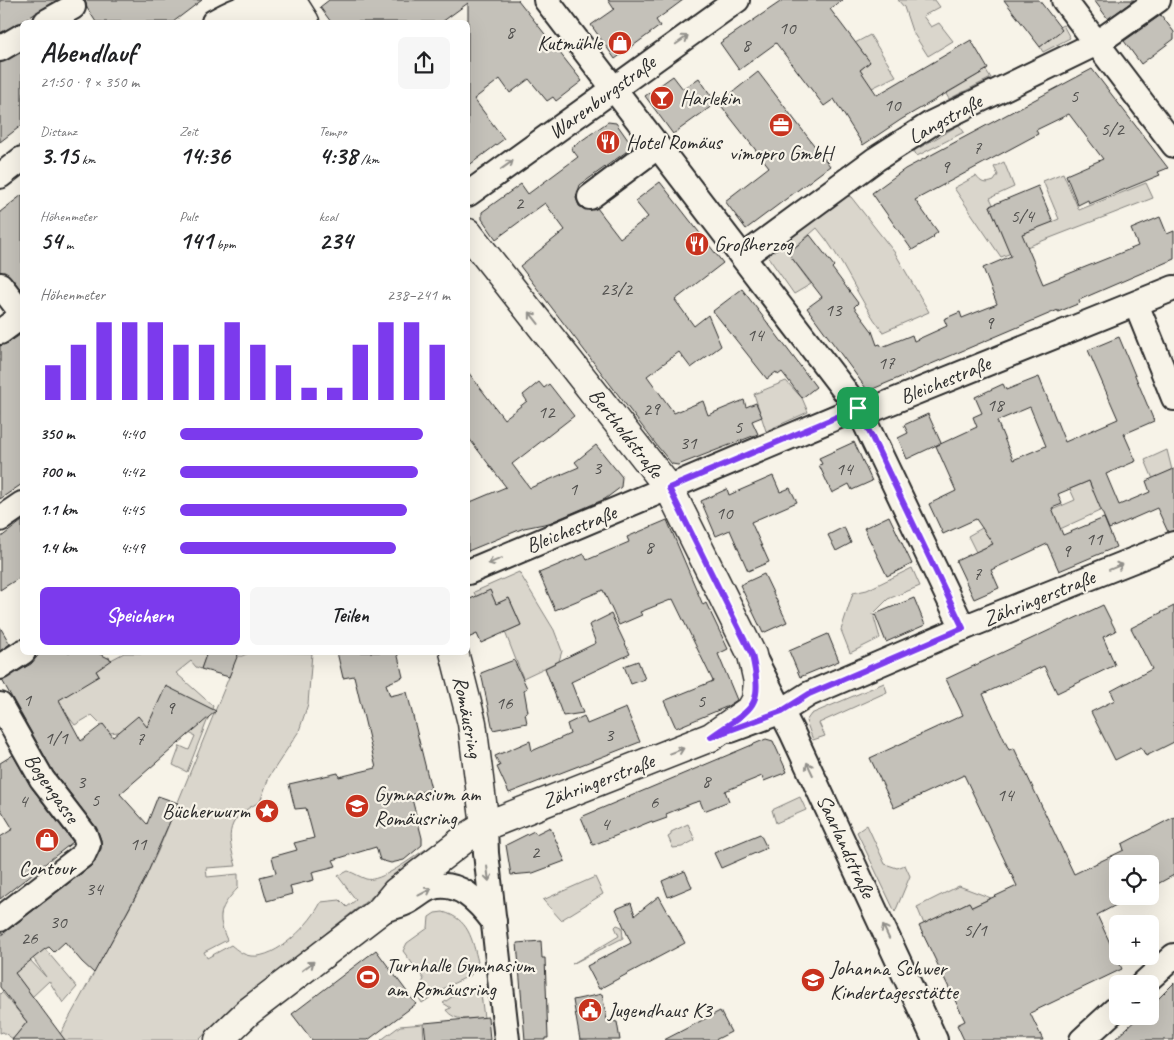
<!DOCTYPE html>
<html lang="de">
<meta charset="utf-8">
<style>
body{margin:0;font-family:Caveat,sans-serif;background:#f6f6f6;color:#202124;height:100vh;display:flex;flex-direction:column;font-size:19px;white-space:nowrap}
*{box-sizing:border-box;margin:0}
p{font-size:16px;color:#757577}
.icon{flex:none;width:28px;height:28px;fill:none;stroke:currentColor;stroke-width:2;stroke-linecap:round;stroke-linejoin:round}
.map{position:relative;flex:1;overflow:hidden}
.drawer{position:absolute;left:20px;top:20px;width:450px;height:635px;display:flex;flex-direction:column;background:#fff;border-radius:8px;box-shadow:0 5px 20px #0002}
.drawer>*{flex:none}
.fabs{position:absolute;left:1109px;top:855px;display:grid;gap:10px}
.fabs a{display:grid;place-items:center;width:50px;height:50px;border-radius:8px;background:#fff;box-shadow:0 5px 20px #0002;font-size:25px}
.pin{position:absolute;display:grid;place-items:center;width:42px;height:42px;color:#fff;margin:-21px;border-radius:10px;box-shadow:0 2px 8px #0006}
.round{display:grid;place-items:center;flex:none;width:52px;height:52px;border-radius:8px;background:#f6f6f6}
.summary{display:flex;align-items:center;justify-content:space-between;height:85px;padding:0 20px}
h1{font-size:28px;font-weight:600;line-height:38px}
.metrics{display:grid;grid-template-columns:repeat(3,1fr);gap:8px;height:85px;padding:5px 20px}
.metrics div{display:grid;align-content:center}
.metrics b{font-size:25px;font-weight:600}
.metrics small{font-size:14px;font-weight:400}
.metrics p{font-size:14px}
.chart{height:140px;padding:10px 20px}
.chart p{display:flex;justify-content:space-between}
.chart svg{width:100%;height:90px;margin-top:5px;stroke:#7c3aed;stroke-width:6}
.cta{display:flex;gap:10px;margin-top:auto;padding:10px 20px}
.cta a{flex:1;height:58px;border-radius:8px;background:#7c3aed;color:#fff;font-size:20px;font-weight:600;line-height:58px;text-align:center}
.cta a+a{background:#f6f6f6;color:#202124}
ul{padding:0 20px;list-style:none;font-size:16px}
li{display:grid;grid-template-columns:80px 60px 1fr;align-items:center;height:38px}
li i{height:12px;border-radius:6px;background:#7c3aed}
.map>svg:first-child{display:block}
.green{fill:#dad6cc;stroke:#82807c}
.building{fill:#c4c1b9;stroke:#2b2b2b;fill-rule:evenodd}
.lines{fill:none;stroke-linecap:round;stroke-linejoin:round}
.minor-casing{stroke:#2b2b2b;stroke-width:28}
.major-casing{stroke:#2b2b2b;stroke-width:31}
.minor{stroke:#f7f3e8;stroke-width:24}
.major{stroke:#f7f3e8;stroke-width:28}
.oneway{stroke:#918f8a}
.route-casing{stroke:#fff;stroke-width:10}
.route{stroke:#7c3aed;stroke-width:6}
.labels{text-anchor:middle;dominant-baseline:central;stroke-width:4.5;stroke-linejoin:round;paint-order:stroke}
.number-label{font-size:19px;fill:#51504e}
.poi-label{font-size:21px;fill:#2b2b2b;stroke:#f7f3e8;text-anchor:start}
.street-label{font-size:21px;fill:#2b2b2b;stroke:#f7f3e8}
</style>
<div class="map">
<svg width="1174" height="1040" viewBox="0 0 1174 1040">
<rect width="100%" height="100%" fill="#f7f3e8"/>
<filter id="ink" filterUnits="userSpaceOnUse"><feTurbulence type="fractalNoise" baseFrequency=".02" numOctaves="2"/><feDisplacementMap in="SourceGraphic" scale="10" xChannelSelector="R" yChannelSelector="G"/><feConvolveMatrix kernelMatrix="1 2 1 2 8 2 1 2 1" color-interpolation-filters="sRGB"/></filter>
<g filter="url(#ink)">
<g class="green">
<path d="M 898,0 L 935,0 L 940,7 L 923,16 L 931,27 L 939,23 L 953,41 L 928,56 L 912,31 L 904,7 Z"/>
<path d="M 1063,25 L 1070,38 L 1043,52 L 1040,47 L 1061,30 L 1059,27 Z"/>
<path d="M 870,35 L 896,76 L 872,88 L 861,79 L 864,76 L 860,70 L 870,62 L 855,43 Z"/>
<path d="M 986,70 L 991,78 L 949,99 L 946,94 Z"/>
<path d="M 959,125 L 964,132 L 917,156 L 914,151 Z"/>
<path d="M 1004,162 L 1014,187 L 990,198 L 993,204 L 990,206 L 1005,241 L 1059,219 L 1043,181 L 1063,173 L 1079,210 L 1146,183 L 1153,198 L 1001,257 L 954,188 L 976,176 C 982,184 985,184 994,181 L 998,175 L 994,167 Z"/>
<path d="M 847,196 L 851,197 L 895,253 L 929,312 L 883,332 C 857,298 844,259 817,228 L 788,253 L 811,284 L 794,294 L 766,254 Z"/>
<path d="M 786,381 L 802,398 L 808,412 L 766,431 L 754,394 Z"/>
<path d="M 1167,450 L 1172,470 L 1153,479 L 1145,460 Z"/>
<path d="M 1089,481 L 1093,492 L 1097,491 L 1104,509 L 1060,529 L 1052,510 L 1075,500 L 1070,489 Z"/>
<path d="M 982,528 L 1000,529 L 998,554 L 992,544 L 976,552 L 968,536 Z"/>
<path d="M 912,568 L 920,586 L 888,599 L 873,614 L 880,638 L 850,653 L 841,630 L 853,593 L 867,590 Z"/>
<path d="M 519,572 L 554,630 L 562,651 L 559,661 L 523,678 L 505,632 L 521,625 L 509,598 L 496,604 L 490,591 L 476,597 L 474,592 Z"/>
<path d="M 251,652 L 312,653 L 308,704 L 299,731 L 269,777 L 260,802 C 226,818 226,833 236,866 L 206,868 L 207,877 L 238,874 L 238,888 C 220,907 216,916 227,940 L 204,952 L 207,958 L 231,945 C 237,950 243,955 251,956 C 277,959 311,923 321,902 L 340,900 L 347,907 L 356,900 L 338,876 L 348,871 C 354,873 360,877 366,879 C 380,883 413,857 426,849 L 428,852 L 222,1016 L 199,1040 L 57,1040 L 139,891 L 158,851 L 229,677 L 235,656 L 242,656 Z"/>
<path d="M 124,653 L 207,653 L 201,669 L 196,667 L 191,661 L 176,673 L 213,706 L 187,772 L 173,765 L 180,746 L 189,750 L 195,736 L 181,729 L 166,687 L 148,728 L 110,733 L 92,715 L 75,725 L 67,715 L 52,687 L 99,676 L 93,665 L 109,657 L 111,660 Z"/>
<path d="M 884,683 L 887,692 L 819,723 L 825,736 L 813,740 L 806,721 L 811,714 Z"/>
<path d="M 800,797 L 806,810 L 776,823 L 772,810 Z"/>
<path d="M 688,824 L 695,840 L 682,847 L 673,848 L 668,837 L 671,835 L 671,832 Z"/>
<path d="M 867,825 L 885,864 L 897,868 L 905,865 L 910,876 L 895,912 L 857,832 Z"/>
<path d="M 595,877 L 603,894 L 561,920 L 543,900 Z"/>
<path d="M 959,886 L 991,898 L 972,907 L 969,902 L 924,924 L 917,907 Z"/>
<path d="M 443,912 C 469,919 472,939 478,962 L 471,966 L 471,975 L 446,987 L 422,1003 L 417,995 L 424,979 L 403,951 L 407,943 L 428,928 L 429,917 L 435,913 Z"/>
<path d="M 617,925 L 622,927 L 623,938 L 572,964 L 619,936 L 615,927 Z"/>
<path d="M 44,948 L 77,987 L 63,1003 L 49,981 L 32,997 L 15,973 L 30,960 L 46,977 L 33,958 Z"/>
<path d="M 480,985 L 484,1018 C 470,1019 455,1022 446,1010 L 451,1008 L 443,1003 L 461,991 Z"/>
<path d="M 2,992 L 27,1022 L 13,1039 L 3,1032 L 0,1033 L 0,994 Z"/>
<path d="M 423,1024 L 424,1040 L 381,1040 L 400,1026 Z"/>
</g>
<g class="building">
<path d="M 0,0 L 57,0 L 22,22 L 0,33 Z"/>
<path d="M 85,0 L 202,0 L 173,22 L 96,22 L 87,8 Z"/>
<path d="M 329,0 L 518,0 L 582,81 L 556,101 L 553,97 L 547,101 L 529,79 L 510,93 L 500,79 L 474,99 L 504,139 L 468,166 L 468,3 L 442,22 L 331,22 L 320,7 Z"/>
<path d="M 608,0 L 683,0 L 656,20 L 660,26 L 615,59 L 591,25 L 614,9 Z"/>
<path d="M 783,0 L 843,0 L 830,9 L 870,62 L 860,70 L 877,95 L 971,40 L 988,69 L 902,119 L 863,145 L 834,99 L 824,106 L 776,43 L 739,70 L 720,43 Z"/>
<path d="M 1004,0 L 1039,0 L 1062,30 L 1040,47 Z"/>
<path d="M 1094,0 L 1134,0 L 1108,19 Z"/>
<path d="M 1161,15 L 1174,32 L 1174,39 L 1141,64 L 1124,41 Z"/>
<path d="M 22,52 L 22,125 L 0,142 L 0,63 Z"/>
<path d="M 1092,69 L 1168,168 L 1158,172 L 1160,175 L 1089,204 L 1088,200 L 1078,205 L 1066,175 L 1103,159 L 1069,114 L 1036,130 L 1038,134 L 915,200 L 938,232 L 933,236 L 934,237 L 912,250 L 872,193 L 905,169 Z"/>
<path d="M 758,72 L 830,166 L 746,229 L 725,201 L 769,167 L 719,103 Z"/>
<path d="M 673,76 L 683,89 L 699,78 L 716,103 L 673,134 L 645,96 Z"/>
<path d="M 608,122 L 616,123 L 633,147 L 580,185 L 576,198 L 579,206 L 585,210 L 597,208 L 620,238 L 648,217 L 635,201 L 660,182 L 723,263 L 675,300 L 694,326 L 708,315 L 721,346 L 691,368 L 679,352 L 647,376 L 674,413 L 703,401 L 708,415 L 744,400 L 746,407 L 756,403 L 762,417 L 752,421 L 758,434 L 678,465 L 672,464 L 658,447 L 520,266 L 565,230 L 545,203 L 496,239 L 482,219 L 482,212 L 521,184 L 528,194 L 578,157 L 571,148 Z"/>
<path d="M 1038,186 L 1053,222 L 1022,234 L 1043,284 L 1138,246 L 1131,229 L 1160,217 L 1167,234 L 1174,231 L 1174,259 L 1079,300 L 1080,303 L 1058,312 L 1058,310 L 868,391 L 807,308 L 822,297 L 788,253 L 810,235 L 834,266 L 832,268 L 858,303 L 854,307 L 872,331 L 877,345 L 880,344 L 882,347 L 912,335 L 914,341 L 947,326 L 944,319 L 960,312 L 962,318 L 997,304 L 983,268 L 1011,256 L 990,206 Z"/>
<path d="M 22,195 L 22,291 L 10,276 L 0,272 L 0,212 Z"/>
<path d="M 742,289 L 816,387 L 802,398 L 782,372 L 778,375 L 776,372 L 767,379 L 713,311 Z"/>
<path d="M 20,335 L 22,335 L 22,484 L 0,499 L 0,346 L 8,343 Z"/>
<path d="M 1119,337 L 1154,421 L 1124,434 L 1136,461 L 1106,474 L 1119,505 L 1150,492 L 1146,481 L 1174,469 L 1174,531 L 1168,532 L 1157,508 L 1109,529 L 1089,481 L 1058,494 L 1062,504 L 1052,508 L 1063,535 L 1104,518 L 1116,547 L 1059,571 L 1047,544 L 991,570 L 999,588 L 974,599 L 956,561 L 993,544 L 976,519 L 943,534 L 929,504 L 956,491 L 936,446 L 977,427 L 973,417 L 982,413 L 975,397 L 1003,384 L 1006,390 L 1039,377 L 1065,442 L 1118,419 L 1088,350 ZM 1030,407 L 1046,446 L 1013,460 L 997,421 Z"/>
<path d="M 468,372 L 504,419 L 527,401 L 523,395 L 539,382 L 544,388 L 549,384 L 574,416 L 512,464 L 530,488 L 579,467 L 575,462 L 596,445 L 622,477 L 621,487 L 605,499 L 549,523 L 524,528 L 468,551 L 468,503 L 506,487 L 468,437 Z"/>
<path d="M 928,414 L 941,443 L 907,459 L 898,438 L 908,433 L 904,425 Z"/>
<path d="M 854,442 L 872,481 L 852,490 L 849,484 L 832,493 L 819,465 L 822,464 L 819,458 Z"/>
<path d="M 773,476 L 780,492 L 790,488 L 797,502 L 751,522 L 769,562 L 748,571 L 730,530 L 716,536 L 701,501 L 727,489 L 729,495 Z"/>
<path d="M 889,516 L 912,564 L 887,576 L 864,528 Z"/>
<path d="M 667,520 L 703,605 L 706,603 L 728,649 L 718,654 L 737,700 L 726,707 L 676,728 L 664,701 L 713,681 L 673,599 L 640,612 L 642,615 L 619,625 L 603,590 L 555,610 L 539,573 L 584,554 L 587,560 L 629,542 L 627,537 Z"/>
<path d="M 22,521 L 22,576 L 0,590 L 0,538 Z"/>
<path d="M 844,527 L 851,543 L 836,551 L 828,535 Z"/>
<path d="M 764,574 L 787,622 L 763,633 L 740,585 Z"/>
<path d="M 490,590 L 496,604 L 509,598 L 521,625 L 481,643 L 477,634 L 468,638 L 468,600 Z"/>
<path d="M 914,598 L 925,625 L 886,642 L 875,614 Z"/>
<path d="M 1103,605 L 1116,631 L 1103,637 L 1115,665 L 1057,693 L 1044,666 L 983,694 L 1009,750 L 1014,748 L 1074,874 L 1124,850 L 1122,844 L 1174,817 L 1174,875 L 1150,888 L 1150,864 L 1118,864 L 1118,904 L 1097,915 L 1122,969 L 1030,1013 L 1043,1040 L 964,1040 L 957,1025 L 965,1021 L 919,926 L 969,902 L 972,907 L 1017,886 L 964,775 L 894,808 L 870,758 L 963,715 L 946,679 Z"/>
<path d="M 1174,606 L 1174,742 L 1146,756 L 1141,747 L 1115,760 L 1091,712 L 1115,700 L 1111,691 L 1152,669 L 1131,628 Z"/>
<path d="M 611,614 L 630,654 L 571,682 L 583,713 L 563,716 L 545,668 L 596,643 L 589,625 Z"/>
<path d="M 0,627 L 10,644 L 0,651 Z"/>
<path d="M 828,634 L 839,661 L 800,677 L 789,651 Z"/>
<path d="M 41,652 L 96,652 L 112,660 L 96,671 L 99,676 L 59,700 L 81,741 L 103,724 L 113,737 L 138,716 L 147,727 L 166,686 L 216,711 L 120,794 L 147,824 L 158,796 L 178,803 L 144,881 L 94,973 L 82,962 L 65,942 L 54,952 L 49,947 L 45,949 L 15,973 L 65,1040 L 12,1040 L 27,1022 L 0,987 L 0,936 L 91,866 L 101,849 L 101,840 L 96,827 L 53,771 L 2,680 L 31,664 Z"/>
<path d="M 207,652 L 239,652 L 229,677 L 201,669 Z"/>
<path d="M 337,652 L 397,652 L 403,677 L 386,684 L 390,696 L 407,692 L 431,789 L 411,795 L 422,838 L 422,845 L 404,860 L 391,863 L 380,860 L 376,847 L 333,860 L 336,866 L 312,872 L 314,880 L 290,886 L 292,894 L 267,901 L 260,877 L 276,873 L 272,857 L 297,850 L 294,843 L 314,838 L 306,808 L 295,809 L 289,784 L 338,773 L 339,777 L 376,768 L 354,676 L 343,678 Z"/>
<path d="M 514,660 L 527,688 L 524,690 L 528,712 L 525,713 L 527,723 L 493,730 L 481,673 Z"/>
<path d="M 638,661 L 645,679 L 631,684 L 624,666 Z"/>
<path d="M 626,708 L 640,742 L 509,793 L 497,767 L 500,766 L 495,756 L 530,741 L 532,751 L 570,734 L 567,724 L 584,716 L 587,724 Z"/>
<path d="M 766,739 L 773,741 L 787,772 L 764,781 L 762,776 L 725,791 L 729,801 L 704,811 L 700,801 L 693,803 L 666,814 L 667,818 L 653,823 L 652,821 L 593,845 L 581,817 Z"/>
<path d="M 13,755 L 31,787 L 73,842 L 0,899 L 0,837 L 13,829 L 0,808 L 0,763 Z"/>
<path d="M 550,827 L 565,861 L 533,873 L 511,875 L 506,845 L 534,831 L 536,834 Z"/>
<path d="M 760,834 L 767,848 L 721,868 L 714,853 Z"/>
<path d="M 685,871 L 692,887 L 668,897 L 662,881 Z"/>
<path d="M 659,896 L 685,943 L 599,989 L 587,966 L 631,943 L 616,909 L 631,903 L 635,915 Z"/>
<path d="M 541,941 L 542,958 L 545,958 L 548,1038 L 545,1038 L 545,1040 L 525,1040 L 517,943 Z"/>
<path d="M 376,950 L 416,1004 L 368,1040 L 312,1040 L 292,1014 Z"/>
<path d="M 1174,983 L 1174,1040 L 1114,1040 L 1140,1016 L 1150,1016 L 1150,1007 Z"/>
<path d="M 602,994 L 607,1020 L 617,1022 L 620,1040 L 580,1040 L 573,1000 Z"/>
<path d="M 720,1011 L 731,1032 L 715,1040 L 664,1040 Z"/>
<path d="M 488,1017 L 490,1040 L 426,1040 L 424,1023 Z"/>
</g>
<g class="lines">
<g class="minor-casing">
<g id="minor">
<path d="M 546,0 L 858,408 L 963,628"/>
<path d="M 1064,0 L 1174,145"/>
<path d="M 46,22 L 73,7"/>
<path d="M 214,22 C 253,0 260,4 301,17"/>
<path d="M 0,49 L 22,36"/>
<path d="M 0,176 L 22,159"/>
<path d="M 468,194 L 737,0"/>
<path d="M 590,197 L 657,147"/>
<path d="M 743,257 L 876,159 L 932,123 L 1097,43 L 1158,0"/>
<path d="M 0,285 L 18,308 L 20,321"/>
<path d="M 1136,304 L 1174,398"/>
<path d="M 0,332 L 15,321 L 22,321"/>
<path d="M 0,519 L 22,504"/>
<path d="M 468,572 L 858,408 L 876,408 L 1174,288"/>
<path d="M 756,662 L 792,732 L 935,1040"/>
<path d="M 0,667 L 23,652"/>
<path d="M 0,705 L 42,779 L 85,835 L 88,844 L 83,855 L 0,919"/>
<path d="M 731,730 L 782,711 L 809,694 L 963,628 L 1174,544"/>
<path d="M 485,826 L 486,853 L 507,1040"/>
<path d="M 381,910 C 389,908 399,906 407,902 C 415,898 422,891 430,888 C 458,878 480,903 494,922"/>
<path d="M 1143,984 L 1174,956"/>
<path d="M 1082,1040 L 1118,1007"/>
</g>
</g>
<g class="major-casing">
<g id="major">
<path d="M 257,0 L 269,22"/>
<path d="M 291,0 L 305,22"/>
<path d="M 454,652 L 472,723 L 485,826"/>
<path d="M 219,1040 L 248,1012 L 381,910 L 396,892 L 467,837 L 485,826 L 711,737 L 751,709 L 756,700 L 758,682 L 752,655 L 669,488 L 468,233"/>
</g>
</g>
<use href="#minor" class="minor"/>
<use href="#major" class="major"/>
</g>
<defs><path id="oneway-shaft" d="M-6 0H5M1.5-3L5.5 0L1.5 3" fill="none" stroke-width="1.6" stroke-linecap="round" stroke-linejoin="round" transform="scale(1.25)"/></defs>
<g class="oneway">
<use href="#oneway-shaft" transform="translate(682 40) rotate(-35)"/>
<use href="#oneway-shaft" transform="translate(507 165) rotate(-36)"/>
<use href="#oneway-shaft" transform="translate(534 318) rotate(-128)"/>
<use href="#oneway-shaft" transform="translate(495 561) rotate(158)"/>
<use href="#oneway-shaft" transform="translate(1116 567) rotate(-22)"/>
<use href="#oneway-shaft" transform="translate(677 751) rotate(-21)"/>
<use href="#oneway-shaft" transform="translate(810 769) rotate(-115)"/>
<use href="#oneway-shaft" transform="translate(488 874) rotate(83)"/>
<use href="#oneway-shaft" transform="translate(425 892) rotate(-28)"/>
<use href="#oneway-shaft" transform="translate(886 932) rotate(-115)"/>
<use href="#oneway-shaft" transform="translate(308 966) rotate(-37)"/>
</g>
</g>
<g class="lines" filter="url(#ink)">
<g class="route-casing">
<path id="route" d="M 858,408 L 963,628 L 809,694 L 782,711 L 711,737 C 753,707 764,709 752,655 L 669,488 Z"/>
</g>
<use href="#route" class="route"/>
</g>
<defs>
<g id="shop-disc" transform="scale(1.25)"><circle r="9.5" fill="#c8321e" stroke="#f7f3e8"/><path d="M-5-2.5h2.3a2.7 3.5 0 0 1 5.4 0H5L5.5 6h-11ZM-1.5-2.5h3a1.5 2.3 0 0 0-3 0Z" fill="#fff"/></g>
<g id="bar-disc" transform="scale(1.25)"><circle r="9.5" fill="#c8321e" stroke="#f7f3e8"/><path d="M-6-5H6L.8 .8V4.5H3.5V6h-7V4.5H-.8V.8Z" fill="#fff"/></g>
<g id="office-disc" transform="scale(1.25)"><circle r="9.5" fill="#c8321e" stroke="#f7f3e8"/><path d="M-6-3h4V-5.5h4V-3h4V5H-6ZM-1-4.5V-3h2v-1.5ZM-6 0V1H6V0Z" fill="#fff"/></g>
<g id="restaurant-disc" transform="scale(1.25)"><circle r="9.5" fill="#c8321e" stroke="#f7f3e8"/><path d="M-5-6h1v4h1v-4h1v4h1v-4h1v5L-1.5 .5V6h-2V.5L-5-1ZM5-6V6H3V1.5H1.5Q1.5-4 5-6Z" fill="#fff"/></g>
<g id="school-disc" transform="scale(1.25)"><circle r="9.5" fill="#c8321e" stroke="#f7f3e8"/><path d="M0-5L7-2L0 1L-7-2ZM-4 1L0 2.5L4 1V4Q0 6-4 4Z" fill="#fff"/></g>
<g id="sight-disc" transform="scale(1.25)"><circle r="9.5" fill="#c8321e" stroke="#f7f3e8"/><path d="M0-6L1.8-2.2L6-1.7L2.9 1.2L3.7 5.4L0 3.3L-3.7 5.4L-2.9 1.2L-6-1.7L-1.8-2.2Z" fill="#fff"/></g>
<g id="stadium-disc" transform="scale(1.25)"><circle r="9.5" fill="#c8321e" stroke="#f7f3e8"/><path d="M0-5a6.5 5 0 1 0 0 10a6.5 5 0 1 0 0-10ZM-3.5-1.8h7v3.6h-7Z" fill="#fff"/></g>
<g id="civic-disc" transform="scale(1.25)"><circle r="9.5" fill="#c8321e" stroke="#f7f3e8"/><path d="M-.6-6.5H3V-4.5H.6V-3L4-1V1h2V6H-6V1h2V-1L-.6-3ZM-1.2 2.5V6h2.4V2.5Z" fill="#fff"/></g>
</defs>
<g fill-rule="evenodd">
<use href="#shop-disc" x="620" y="43"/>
<use href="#bar-disc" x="662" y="98"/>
<use href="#office-disc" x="781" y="125"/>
<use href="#restaurant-disc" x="608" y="142"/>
<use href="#restaurant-disc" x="697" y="244"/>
<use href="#school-disc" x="357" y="806"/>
<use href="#sight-disc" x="267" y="811"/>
<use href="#shop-disc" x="47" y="840"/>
<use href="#stadium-disc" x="368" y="977"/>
<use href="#school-disc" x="813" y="980"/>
<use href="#civic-disc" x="590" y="1010"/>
</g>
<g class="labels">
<g class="number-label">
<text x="787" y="28">10</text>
<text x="510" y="32">8</text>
<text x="746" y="45">8</text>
<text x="1074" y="96">5</text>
<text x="892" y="105">10</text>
<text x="1112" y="129">5/2</text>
<text x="977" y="148">7</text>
<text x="945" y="167">9</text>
<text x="519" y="203">2</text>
<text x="1022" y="216">5/4</text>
<text x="616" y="289">23/2</text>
<text x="833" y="310">13</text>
<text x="989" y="323">9</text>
<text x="755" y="335">14</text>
<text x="886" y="363">17</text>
<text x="995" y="405">18</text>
<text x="651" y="409">29</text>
<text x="546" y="412">12</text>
<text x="738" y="427">5</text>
<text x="688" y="443">31</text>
<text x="597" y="468">3</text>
<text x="844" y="469">14</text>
<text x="573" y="489">1</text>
<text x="724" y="513">10</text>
<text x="1094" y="539">11</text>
<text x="649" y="547">8</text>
<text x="1066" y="551">9</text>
<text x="977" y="574">7</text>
<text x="27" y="700">1</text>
<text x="701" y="701">5</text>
<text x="504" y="703">16</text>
<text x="170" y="708">9</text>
<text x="609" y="735">3</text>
<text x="56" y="738">1/1</text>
<text x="140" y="739">7</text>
<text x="706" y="781">8</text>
<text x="81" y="782">3</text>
<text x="1005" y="795">14</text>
<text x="95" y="800">5</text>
<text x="23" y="801">4</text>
<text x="654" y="802">6</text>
<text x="605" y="824">4</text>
<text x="138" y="844">11</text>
<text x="535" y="852">2</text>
<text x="94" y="889">34</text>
<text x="58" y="922">30</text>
<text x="975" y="930">5/1</text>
<text x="29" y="938">26</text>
</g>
<g class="poi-label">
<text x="602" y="43" text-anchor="end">Kutmühle</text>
<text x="680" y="98">Harlekin</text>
<text x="626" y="142">Hotel Romäus</text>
<text x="781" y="153" text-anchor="middle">vimopro GmbH</text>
<text x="714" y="244">Großherzog</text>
<text x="374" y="794">Gymnasium am<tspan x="374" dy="24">Romäusring</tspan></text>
<text x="250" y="811" text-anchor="end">Bücherwurm</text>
<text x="47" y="868" text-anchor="middle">Contour</text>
<text x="386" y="965">Turnhalle Gymnasium<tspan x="386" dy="24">am Romäusring</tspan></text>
<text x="830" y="968">Johanna Schwer<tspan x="830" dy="24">Kindertagesstätte</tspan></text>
<text x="608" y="1010">Jugendhaus K3</text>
</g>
<g class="street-label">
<text transform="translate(602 97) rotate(-36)">Warenburgstraße</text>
<text transform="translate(945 119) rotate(-29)">Langstraße</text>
<text transform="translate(945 380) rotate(-22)">Bleichestraße</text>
<text transform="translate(626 433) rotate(52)">Bertholdstraße</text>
<text transform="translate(571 529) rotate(-22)">Bleichestraße</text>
<text transform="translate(1039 598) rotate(-22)">Zähringerstraße</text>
<text transform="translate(468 717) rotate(79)">Romäusring</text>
<text transform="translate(598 781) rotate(-21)">Zähringerstraße</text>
<text transform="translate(52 788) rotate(55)">Bogengasse</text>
<text transform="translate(846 846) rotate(65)">Saarlandstraße</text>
</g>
</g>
</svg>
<div class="fabs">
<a><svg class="icon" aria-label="locate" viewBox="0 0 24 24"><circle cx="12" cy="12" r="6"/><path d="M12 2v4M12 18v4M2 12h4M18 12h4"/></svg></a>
<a>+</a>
<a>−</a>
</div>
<div class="pin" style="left:858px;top:408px;background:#1e9e55"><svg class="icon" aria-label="arrive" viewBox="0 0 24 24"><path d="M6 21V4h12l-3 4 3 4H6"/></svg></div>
<section class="drawer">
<div class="summary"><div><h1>Abendlauf</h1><p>21:50 · 9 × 350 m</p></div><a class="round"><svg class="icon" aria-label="share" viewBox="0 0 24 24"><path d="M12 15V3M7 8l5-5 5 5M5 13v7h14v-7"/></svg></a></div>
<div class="metrics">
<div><p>Distanz</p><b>3.15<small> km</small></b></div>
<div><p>Zeit</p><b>14:36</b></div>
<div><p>Tempo</p><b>4:38<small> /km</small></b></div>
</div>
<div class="metrics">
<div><p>Höhenmeter</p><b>54<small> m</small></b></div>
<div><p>Puls</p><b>141<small> bpm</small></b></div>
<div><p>kcal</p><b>234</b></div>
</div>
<div class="chart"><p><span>Höhenmeter</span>238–241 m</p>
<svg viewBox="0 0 160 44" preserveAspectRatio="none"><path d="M5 44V27M15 44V17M25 44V6M35 44V6M45 44V6M55 44V17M65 44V17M75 44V6M85 44V17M95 44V27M105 44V38M115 44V38M125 44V17M135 44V6M145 44V6M155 44V17"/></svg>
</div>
<ul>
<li><b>350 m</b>4:40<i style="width:90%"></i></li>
<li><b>700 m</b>4:42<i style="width:88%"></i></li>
<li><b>1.1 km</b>4:45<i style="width:84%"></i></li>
<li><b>1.4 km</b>4:49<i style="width:80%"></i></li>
</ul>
<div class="cta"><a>Speichern</a><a>Teilen</a></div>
</section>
</div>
